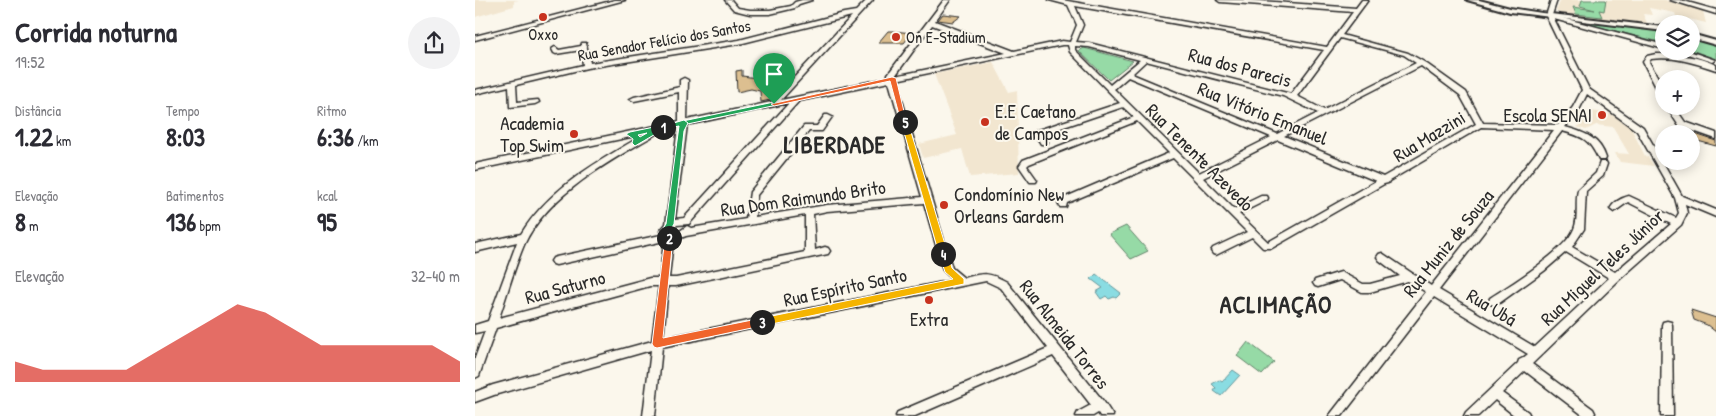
<!DOCTYPE html>
<html lang="pt">
<meta charset="utf-8">
<style>
body{margin:0;font-family:"Patrick Hand",sans-serif;background:#f2f2f3;color:#2b2b33;height:100vh;display:flex;flex-direction:column;font-size:19px;white-space:nowrap}
*{box-sizing:border-box;margin:0}
p{font-size:16px;color:#7c7c81}
.icon{flex:none;width:28px;height:28px;fill:none;stroke:currentColor;stroke-width:2;stroke-linecap:round;stroke-linejoin:round}
.map{position:relative;flex:1;overflow:hidden}
.details{display:flex;flex-direction:column;background:#fff;width:475px}
.details>*{flex:none}
.fabs{position:absolute;left:1180px;top:15px;display:grid;gap:10px}
.fabs a{display:grid;place-items:center;width:45px;height:45px;border-radius:50%;background:#fff;box-shadow:0 2px 12px #0003;font-size:25px}
.pin{position:absolute;display:grid;place-items:center;width:42px;height:42px;color:#fff;margin:-51px -21px;border-radius:50% 50% 50% 0;rotate:-45deg;box-shadow:0 0 5px #0007}
.pin .icon{rotate:45deg}
.km{position:absolute;width:25px;height:25px;margin:-12px;border-radius:50%;background:#222;color:#fff;font-size:14px;line-height:25px;text-align:center}
.round{display:grid;place-items:center;flex:none;width:52px;height:52px;border-radius:26px;background:#f2f2f3}
.headline{display:flex;align-items:center;justify-content:space-between;height:85px;padding:0 15px}
h1{font-size:28px;font-weight:700;line-height:38px}
.metrics{display:grid;grid-template-columns:repeat(3,1fr);gap:8px;height:85px;padding:5px 15px}
.metrics div{display:grid;align-content:center}
.metrics b{font-size:25px;font-weight:700}
.metrics small{font-size:14px;font-weight:400}
.metrics p{font-size:14px}
.chart{height:140px;padding:10px 15px}
.chart p{display:flex;justify-content:space-between}
.chart svg{width:100%;height:90px;margin-top:5px;fill:#d93025;opacity:.7}
main{display:flex;flex:1;min-height:0}
.map>svg:first-child{display:block}
.built{fill:#f2e6d0}
.green{fill:#96daa6;stroke:#608268}
.water{fill:#8adce2;stroke:#649599}
.building{fill:#dcbf90;stroke:#2b2b2b}
.lines{fill:none;stroke-linecap:round;stroke-linejoin:round}
.minor-casing{stroke:#2b2b2b;stroke-width:3}
.major-casing{stroke:#2b2b2b;stroke-width:4}
.minor{fill:#fbf7ec;fill-rule:evenodd}
.major{fill:#fbf7ec;fill-rule:evenodd}
.split-1{fill:#22a559;stroke:#fff;fill-rule:evenodd}
.split-2{fill:#22a559;stroke:#fff}
.split-3{fill:#f0652b;stroke:#fff}
.split-4{fill:#f5b400;stroke:#fff}
.split-5{fill:#f5b400;stroke:#fff}
.split-6{fill:#f0652b;stroke:#fff}
.poi-dot{fill:#c8321e;stroke:#fbf7ec;stroke-width:2}
.labels{text-anchor:middle;dominant-baseline:central;stroke-width:4;stroke-linejoin:round;paint-order:stroke}
.far-poi-label{font-size:16px;fill:#2b2b2b;stroke:#fbf7ec}
.far-street-label{font-size:16px;fill:#2b2b2b;stroke:#fbf7ec}
.street-label{font-size:19px;fill:#2b2b2b;stroke:#fbf7ec}
.poi-label{font-size:19px;fill:#2b2b2b;stroke:#fbf7ec;text-anchor:start}
.district-label{font-size:24px;font-weight:bold;letter-spacing:1px;fill:#2b2b2b;stroke:#fbf7ec}
</style>
<main>
<section class="details">
<div class="headline"><div><h1>Corrida noturna</h1><p>19:52</p></div><a class="round"><svg class="icon" aria-label="share" viewBox="0 0 24 24"><path d="M12 15V3M7 8l5-5 5 5M5 13v7h14v-7"/></svg></a></div>
<div class="metrics">
<div><p>Distância</p><b>1.22<small> km</small></b></div>
<div><p>Tempo</p><b>8:03</b></div>
<div><p>Ritmo</p><b>6:36<small> /km</small></b></div>
</div>
<div class="metrics">
<div><p>Elevação</p><b>8<small> m</small></b></div>
<div><p>Batimentos</p><b>136<small> bpm</small></b></div>
<div><p>kcal</p><b>95</b></div>
</div>
<div class="chart"><p><span>Elevação</span>32–40 m</p>
<svg viewBox="0 0 160 44" preserveAspectRatio="none"><path d="M0 44V34L10 38L20 38L30 38L40 38L50 30L60 22L70 14L80 6L90 10L100 18L110 26L120 26L130 26L140 26L150 26L160 34V44z"/></svg>
</div>
</section>
<div class="map">
<svg width="1241" height="416" viewBox="0 0 1241 416">
<rect width="100%" height="100%" fill="#fbf7ec"/>
<filter id="ink" filterUnits="userSpaceOnUse"><feTurbulence type="fractalNoise" baseFrequency=".02" numOctaves="2"/><feDisplacementMap in="SourceGraphic" scale="10" xChannelSelector="R" yChannelSelector="G"/><feConvolveMatrix kernelMatrix="1 2 1 2 8 2 1 2 1" color-interpolation-filters="sRGB"/></filter>
<g filter="url(#ink)">
<g class="built">
<path d="M 0,0 L 44,0 L 39,1 L 39,6 L 0,17 Z"/>
<path d="M 1086,0 L 1190,0 L 1228,11 L 1231,23 L 1201,16 L 1200,13 L 1174,8 L 1177,15 L 1168,14 L 1172,23 L 1088,15 L 1081,11 Z"/>
<path d="M 518,62 L 534,92 L 542,90 L 544,173 L 495,177 L 487,149 L 448,158 L 444,144 L 482,135 L 459,74 Z"/>
<path d="M 1117,111 L 1136,114 L 1156,128 L 1170,156 L 1173,157 L 1179,166 L 1145,162 L 1140,153 L 1154,154 L 1138,127 L 1121,125 L 1111,130 L 1102,127 L 1118,115 Z"/>
</g>
<g class="green">
<path d="M 1107,0 L 1131,0 L 1129,11 L 1124,10 L 1127,17 L 1101,14 L 1098,7 L 1120,10 L 1105,6 Z"/>
<path d="M 1100,20 L 1189,31 L 1189,43 L 1104,22 Z"/>
<path d="M 1216,38 L 1241,45 L 1241,59 L 1216,50 Z"/>
<path d="M 609,48 L 658,61 L 634,80 L 604,51 Z"/>
<path d="M 651,226 L 673,251 L 656,259 L 634,234 Z"/>
<path d="M 773,342 L 799,362 L 787,375 L 762,356 Z"/>
</g>
<g class="water">
<path d="M 621,274 L 646,293 L 641,298 L 639,297 L 634,299 L 631,296 L 626,299 L 621,292 L 628,288 L 616,279 Z"/>
<path d="M 758,370 L 765,375 L 746,396 L 739,391 L 741,388 L 737,384 L 744,380 L 747,382 Z"/>
</g>
<g class="building">
<path d="M 468,14 L 486,16 L 478,22 L 463,20 Z"/>
<path d="M 413,31 L 418,31 L 437,33 L 429,43 L 403,43 Z"/>
<path d="M 267,70 L 267,76 L 312,82 L 295,100 L 286,102 L 285,91 L 276,89 L 262,92 L 261,71 Z"/>
<path d="M 1217,133 L 1241,141 L 1241,146 L 1219,140 Z"/>
<path d="M 1216,310 L 1241,318 L 1241,332 L 1232,325 L 1219,320 Z"/>
</g>
<g class="lines">
<g class="minor-casing">
<g id="minor">
<path d="M 140,0 L 150,0 L 0,40 L 0,36 Z"/>
<path d="M 250,0 L 256,0 L 263,8 L 275,10 L 295,10 L 316,6 L 320,2 L 327,0 L 337,0 L 324,4 L 320,8 L 295,14 L 275,14 L 259,10 Z"/>
<path d="M 392,0 L 398,0 L 306,100 L 413,78 L 413,74 L 469,0 L 475,0 L 460,21 L 539,51 L 587,41 L 595,42 L 602,25 L 593,5 L 574,0 L 587,0 L 852,47 L 878,12 L 745,2 L 742,0 L 771,0 L 881,8 L 887,0 L 893,0 L 867,35 L 933,53 L 949,62 L 991,92 L 1008,123 L 1083,125 L 1098,107 L 1107,90 L 1071,16 L 1076,0 L 1082,0 L 1077,15 L 1189,45 L 1189,49 L 1079,19 L 1114,89 L 1168,127 L 1207,196 L 1241,210 L 1241,217 L 1210,204 L 1212,213 L 1206,225 L 1144,280 L 1057,364 L 1118,409 L 1120,413 L 1118,416 L 1109,416 L 1050,371 L 1027,393 L 1053,412 L 1055,416 L 1040,416 L 1020,400 L 1003,416 L 989,416 L 991,412 L 1043,363 L 1044,360 L 1048,358 L 1053,354 L 959,297 L 867,416 L 854,416 L 951,292 L 933,281 L 895,292 L 887,292 L 865,280 L 843,287 L 840,286 L 838,283 L 840,280 L 866,272 L 888,284 L 895,284 L 925,276 L 904,260 L 902,257 L 904,254 L 907,253 L 956,286 L 1079,130 L 1006,127 L 914,181 L 913,183 L 909,184 L 797,248 L 788,248 L 777,237 L 741,255 L 738,254 L 736,251 L 738,248 L 772,232 L 698,158 L 592,203 L 591,207 L 585,207 L 583,202 L 584,200 L 694,153 L 662,121 L 554,164 L 552,166 L 562,180 L 561,182 L 555,182 L 544,166 L 548,160 L 659,117 L 648,107 L 568,134 L 573,142 L 572,144 L 566,144 L 559,133 L 560,131 L 645,103 L 595,52 L 593,45 L 587,45 L 421,80 L 477,268 L 489,278 C 510,273 513,272 532,282 L 629,402 L 638,416 L 625,416 L 623,413 L 618,416 L 601,416 L 603,412 L 616,405 L 578,356 L 440,416 L 421,416 L 423,412 L 573,348 L 526,288 L 511,281 L 187,347 L 180,416 L 168,416 L 176,350 L 19,395 L 0,402 L 0,392 L 18,385 L 177,341 L 184,286 L 175,286 L 21,328 L 5,373 L 4,376 L 0,378 L 0,358 L 10,331 L 0,333 L 0,325 L 13,321 L 42,242 L 0,252 L 0,244 L 46,234 C 75,187 124,161 170,134 L 0,170 L 0,164 L 204,121 L 204,92 L 159,101 L 155,99 L 159,97 L 205,87 L 205,80 L 209,78 L 213,80 L 212,120 L 296,102 L 377,16 L 264,44 L 112,68 L 41,85 L 42,102 L 63,100 L 64,102 L 60,104 L 35,107 L 34,86 L 0,94 L 0,90 L 108,65 L 106,50 L 81,54 L 79,53 L 77,49 L 80,47 L 84,50 L 106,46 L 107,43 L 111,43 L 115,63 L 264,40 L 369,13 L 381,11 ZM 600,6 L 849,50 L 816,94 L 614,43 L 601,42 L 608,25 ZM 457,25 L 531,53 L 420,76 ZM 865,38 L 929,55 L 941,63 L 849,110 L 822,96 ZM 600,46 L 614,47 L 665,60 L 635,85 L 600,50 ZM 671,61 L 808,96 L 843,113 L 802,134 L 657,74 ZM 946,66 L 985,95 L 1001,124 L 908,177 L 809,136 ZM 653,77 L 796,137 L 724,173 L 639,89 ZM 414,82 L 447,197 L 352,205 L 280,217 L 282,195 L 334,131 L 347,131 L 357,117 L 353,115 L 350,115 L 342,126 L 329,126 L 275,192 L 271,219 L 216,228 L 212,226 L 202,233 L 195,234 L 195,231 L 202,225 L 214,224 L 324,101 ZM 1112,94 L 1162,131 L 1200,198 L 1204,213 L 1201,218 L 1154,196 C 1146,198 1139,202 1135,209 L 1139,212 L 1153,202 L 1196,224 L 1140,272 L 1097,247 L 1109,229 L 1111,191 L 1128,176 L 1132,164 L 1131,162 L 1125,162 L 1121,173 L 1103,190 C 1100,202 1104,217 1099,229 C 1090,251 1037,284 1015,298 L 1014,301 L 1015,304 L 1019,305 L 1023,304 L 1069,271 L 1091,252 L 1134,278 L 1060,347 L 964,290 L 1087,131 C 1109,137 1114,139 1124,160 L 1130,160 L 1131,158 C 1125,138 1109,132 1090,127 L 1104,110 ZM 314,103 L 209,218 L 200,219 L 212,125 ZM 203,127 L 191,224 L 185,231 L 186,235 L 81,257 L 78,258 L 76,261 L 78,264 L 81,265 L 189,241 L 185,278 L 175,278 L 24,318 C 32,294 39,269 49,245 C 71,195 137,160 183,133 L 184,131 ZM 803,140 L 901,181 L 793,242 L 764,214 L 792,200 L 793,198 L 792,196 L 786,196 L 759,209 L 728,178 ZM 449,203 L 468,270 L 478,280 L 188,338 L 193,286 L 201,286 L 353,254 L 355,251 L 353,248 L 350,247 L 340,250 L 338,214 L 352,211 ZM 330,215 L 330,252 L 201,278 L 194,278 L 198,241 L 211,236 Z"/>
<path d="M 1195,0 L 1205,0 L 1241,10 L 1241,14 Z"/>
<path d="M 1203,51 L 1214,51 L 1240,60 L 1237,62 Z"/>
<path d="M 1181,54 C 1201,54 1223,56 1241,65 L 1241,70 C 1220,63 1199,56 1176,59 L 1174,62 L 1189,88 L 1189,97 L 1186,97 L 1168,62 L 1172,56 Z"/>
<path d="M 1191,106 L 1199,106 L 1210,122 L 1241,133 L 1241,139 L 1204,126 Z"/>
<path d="M 1192,321 L 1196,322 L 1197,325 L 1198,416 L 1186,416 L 1187,325 L 1188,322 Z"/>
</g>
</g>
<g class="major-casing">
<g id="major">
<path d="M 992,0 L 1004,0 L 1035,8 L 1067,13 L 1189,27 L 1189,31 L 1035,12 Z"/>
<path d="M 1216,34 L 1241,41 L 1241,45 L 1216,38 Z"/>
</g>
</g>
<use href="#minor" class="minor"/>
<use href="#major" class="major"/>
</g>
</g>
<path class="split-1" d="M 299,102 L 303,104 L 302,105 L 189,129 L 160,146 L 157,143 L 158,139 L 151,134 L 155,132 ZM 172,133 L 165,137 L 163,135 Z"/>
<path class="split-2" d="M 209,120 L 213,123 L 209,131 L 199,224 L 194,232 L 198,238 L 194,241 L 185,233 L 191,224 L 204,126 L 188,129 L 185,127 Z"/>
<path class="split-3" d="M 194,234 L 198,238 L 188,338 L 287,318 L 292,322 L 291,325 L 182,348 L 179,347 L 177,344 L 190,238 Z"/>
<path class="split-4" d="M 468,251 L 473,254 L 477,268 L 489,279 L 489,284 L 287,326 L 283,322 L 287,318 L 478,279 L 470,272 L 464,254 Z"/>
<path class="split-5" d="M 430,120 L 433,122 L 473,254 L 468,257 L 464,254 L 426,122 Z"/>
<path class="split-6" d="M 417,77 L 421,78 L 432,124 L 426,122 L 415,81 L 299,106 L 296,104 Z"/>
<g class="poi-dot">
<circle cx="68" cy="17" r="5"/>
<circle cx="421" cy="37" r="5"/>
<circle cx="1127" cy="115" r="5"/>
<circle cx="510" cy="122" r="5"/>
<circle cx="99" cy="134" r="5"/>
<circle cx="469" cy="205" r="5"/>
<circle cx="454" cy="300" r="5"/>
</g>
<g class="labels">
<g class="far-poi-label">
<text x="68" y="34">Oxxo</text>
<text x="431" y="37" text-anchor="start">On E-Stadium</text>
</g>
<g class="far-street-label">
<text transform="translate(189 40) rotate(-10)">Rua Senador Felício dos Santos</text>
</g>
<g class="street-label">
<text transform="translate(765 67) rotate(15)">Rua dos Parecis</text>
<text transform="translate(788 113) rotate(22)">Rua Vitório Emanuel</text>
<text transform="translate(954 136) rotate(-31)">Rua Mazzini</text>
<text transform="translate(725 157) rotate(45)">Rua Tenente Azevedo</text>
<text transform="translate(328 198) rotate(-8)">Rua Dom Raimundo Brito</text>
<text transform="translate(973 243) rotate(-51)">Rua Muniz de Souza</text>
<text transform="translate(1127 267) rotate(-43)">Rua Miguel Teles Júnior</text>
<text transform="translate(90 287) rotate(-15)">Rua Saturno</text>
<text transform="translate(370 287) rotate(-12)">Rua Espírito Santo</text>
<text transform="translate(1017 307) rotate(31)">Rua Ubá</text>
<text transform="translate(590 334) rotate(52)">Rua Almeida Torres</text>
</g>
<g class="poi-label">
<text x="520" y="111">E.E Caetano<tspan x="520" dy="22">de Campos</tspan></text>
<text x="1117" y="115" text-anchor="end">Escola SENAI</text>
<text x="89" y="123" text-anchor="end">Academia<tspan x="89" dy="22">Top Swim</tspan></text>
<text x="479" y="194">Condomínio New<tspan x="479" dy="22">Orleans Gardem</tspan></text>
<text x="454" y="319" text-anchor="middle">Extra</text>
</g>
<g class="district-label">
<text x="360" y="144">LIBERDADE</text>
<text x="801" y="304">ACLIMAÇÃO</text>
</g>
</g>
</svg>
<div class="fabs">
<a><svg class="icon" aria-label="layers" viewBox="0 0 24 24"><path d="M12 4l9 5-9 5-9-5zM3 14l9 5 9-5"/></svg></a>
<a>+</a>
<a>−</a>
</div>
<div class="pin" style="left:299px;top:104px;background:#1e9e55"><svg class="icon" aria-label="arrive" viewBox="0 0 24 24"><path d="M6 21V4h12l-3 4 3 4H6"/></svg></div>
<b class="km" style="left:188px;top:127px">1</b>
<b class="km" style="left:194px;top:238px">2</b>
<b class="km" style="left:287px;top:322px">3</b>
<b class="km" style="left:468px;top:254px">4</b>
<b class="km" style="left:430px;top:122px">5</b>
</div>
</main>
